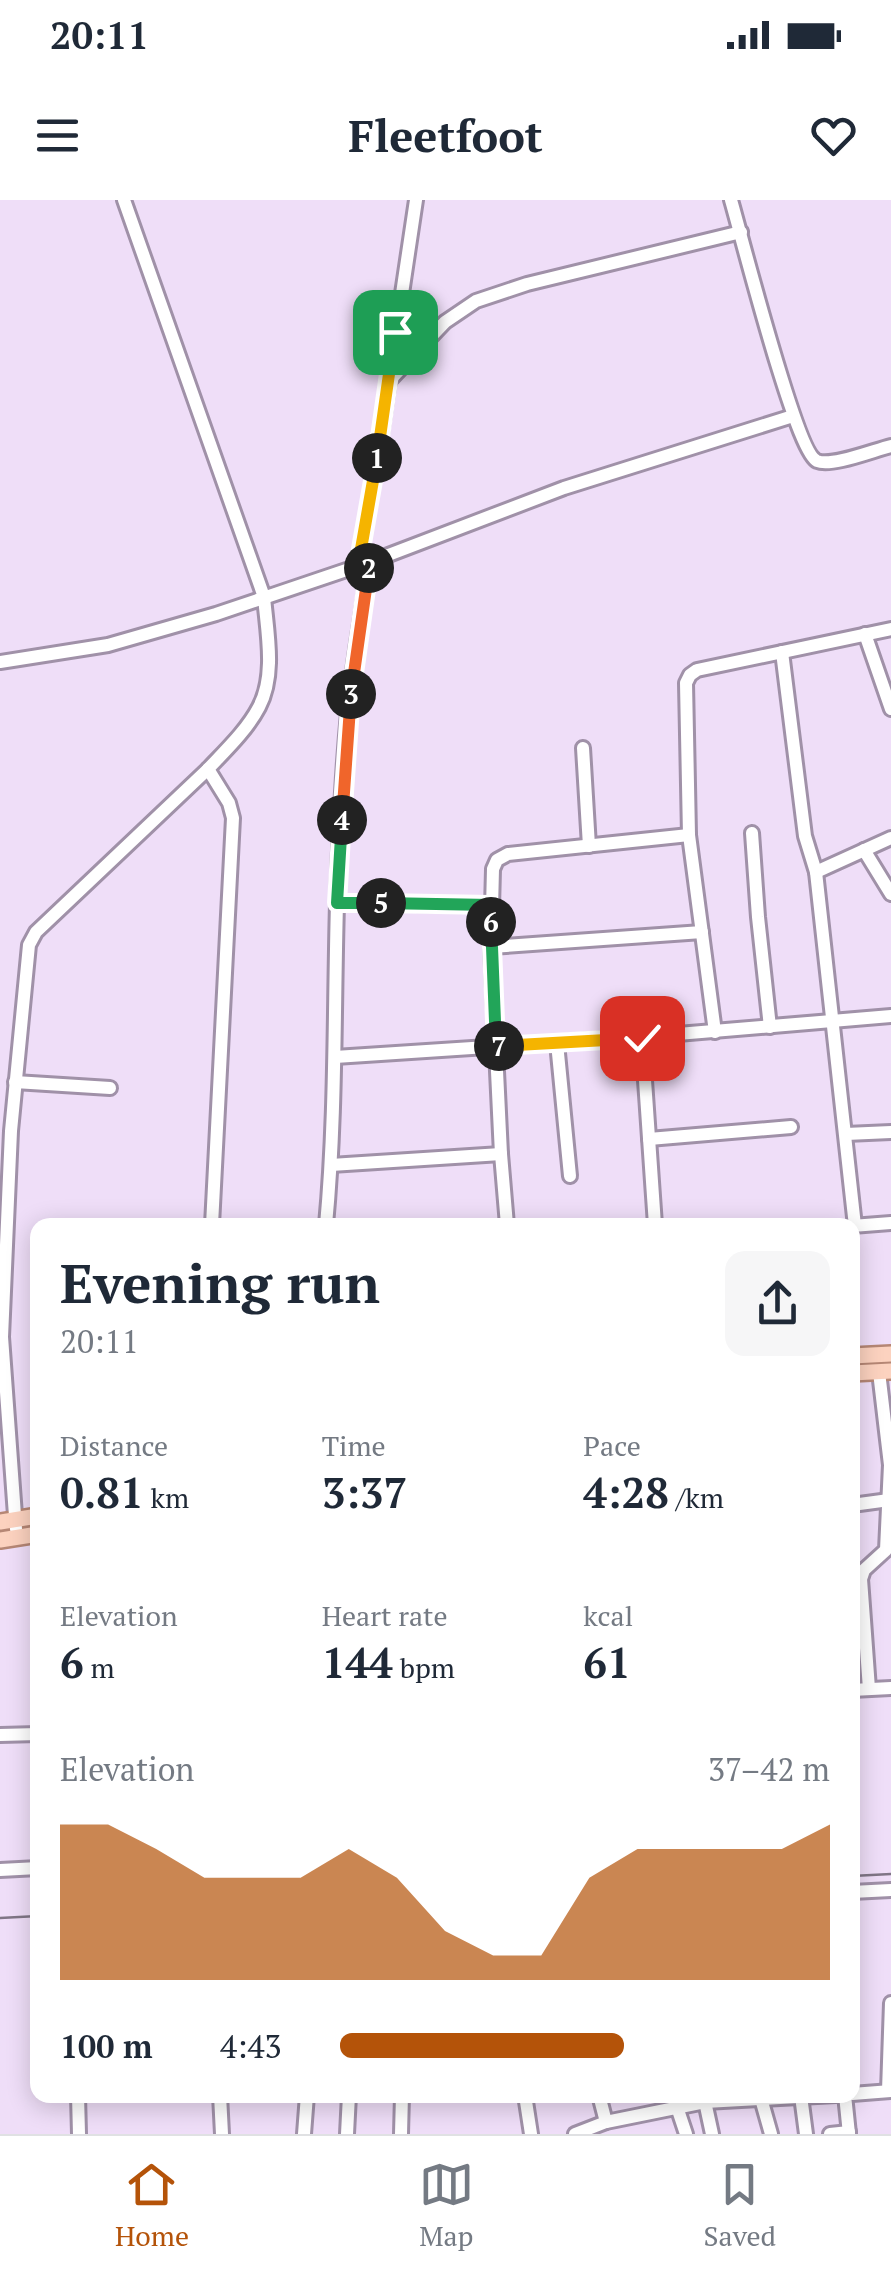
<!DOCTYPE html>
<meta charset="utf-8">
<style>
body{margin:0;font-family:"PT Serif",serif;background:#f6f6f7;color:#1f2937;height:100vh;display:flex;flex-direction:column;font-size:38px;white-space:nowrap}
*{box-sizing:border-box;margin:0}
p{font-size:32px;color:#747a83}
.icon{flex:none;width:55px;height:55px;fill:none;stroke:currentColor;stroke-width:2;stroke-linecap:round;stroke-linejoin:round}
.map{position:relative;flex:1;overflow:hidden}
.details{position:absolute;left:30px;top:1018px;width:830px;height:885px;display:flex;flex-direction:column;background:#fff;border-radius:20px;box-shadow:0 5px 25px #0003}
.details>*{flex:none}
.pin{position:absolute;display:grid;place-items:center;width:85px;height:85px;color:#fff;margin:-42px;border-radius:20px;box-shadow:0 5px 15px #0006}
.km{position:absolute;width:50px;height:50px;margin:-25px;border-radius:50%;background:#222;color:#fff;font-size:28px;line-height:50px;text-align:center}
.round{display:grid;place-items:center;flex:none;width:105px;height:105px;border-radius:20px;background:#f6f6f7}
.summary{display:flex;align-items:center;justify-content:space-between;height:170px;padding:0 30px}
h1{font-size:55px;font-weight:800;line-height:75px}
.figures{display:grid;grid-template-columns:repeat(3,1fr);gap:15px;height:170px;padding:10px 30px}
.figures div{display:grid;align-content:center}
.figures b{font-size:42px;font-weight:800}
.figures small{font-size:28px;font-weight:400}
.figures p{font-size:28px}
.chart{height:280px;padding:20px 30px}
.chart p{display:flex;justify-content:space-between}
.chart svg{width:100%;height:180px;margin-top:10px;fill:#b45309;opacity:.7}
ul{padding:0 30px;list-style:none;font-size:32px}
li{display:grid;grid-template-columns:160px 120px 1fr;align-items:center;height:75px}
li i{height:25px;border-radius:12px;background:#b45309}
.status{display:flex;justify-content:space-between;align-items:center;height:70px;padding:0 50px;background:#fff;direction:ltr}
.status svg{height:28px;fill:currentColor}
header{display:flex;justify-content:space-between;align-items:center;height:130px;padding:0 30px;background:#fff;font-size:45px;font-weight:800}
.dock{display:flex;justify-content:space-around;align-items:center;height:140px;border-top:2px solid #e0e1e3;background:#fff;font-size:28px;color:#747a83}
.dock a{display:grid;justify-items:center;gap:5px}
.dock .on{color:#b45309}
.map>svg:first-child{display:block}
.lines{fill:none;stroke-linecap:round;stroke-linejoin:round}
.minor-casing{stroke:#a091a8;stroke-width:18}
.major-casing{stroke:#b68775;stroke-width:20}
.minor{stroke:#fff;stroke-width:12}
.major{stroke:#fcd2bf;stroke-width:15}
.rail{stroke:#807686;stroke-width:2.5}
.split-1-casing{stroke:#fff;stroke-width:20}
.split-2-casing{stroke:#fff;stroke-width:20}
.split-3-casing{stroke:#fff;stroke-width:20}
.split-4-casing{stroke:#fff;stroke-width:20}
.split-5-casing{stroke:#fff;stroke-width:20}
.split-6-casing{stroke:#fff;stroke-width:20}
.split-7-casing{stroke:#fff;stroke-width:20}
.split-8-casing{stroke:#fff;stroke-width:20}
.split-1{stroke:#f5b400;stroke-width:12}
.split-2{stroke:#f5b400;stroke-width:12}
.split-3{stroke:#f0652b;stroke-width:12}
.split-4{stroke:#f0652b;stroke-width:12}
.split-5{stroke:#22a559;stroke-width:12}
.split-6{stroke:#22a559;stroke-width:12}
.split-7{stroke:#22a559;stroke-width:12}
.split-8{stroke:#f5b400;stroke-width:12}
</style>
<div class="status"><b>20:11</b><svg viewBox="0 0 49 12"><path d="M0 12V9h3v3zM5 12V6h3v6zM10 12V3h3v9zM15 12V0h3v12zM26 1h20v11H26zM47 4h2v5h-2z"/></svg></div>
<header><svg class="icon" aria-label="menu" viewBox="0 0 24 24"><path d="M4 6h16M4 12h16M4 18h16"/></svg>Fleetfoot<svg class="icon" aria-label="heart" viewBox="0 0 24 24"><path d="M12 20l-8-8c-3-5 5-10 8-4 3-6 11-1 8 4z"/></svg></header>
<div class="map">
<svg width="891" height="1934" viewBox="0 0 891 1934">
<rect width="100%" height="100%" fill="#efdef8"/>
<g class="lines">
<g class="minor-casing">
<g id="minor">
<path d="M 124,0 L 264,397 C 267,432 276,475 259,507 C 247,530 226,550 208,569 L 229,603 L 233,618 L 212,1025"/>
<path d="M 731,0 C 741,34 796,252 817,261 C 832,267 874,250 891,246"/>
<path d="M 388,182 L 445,122 L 476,101 L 527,84 L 741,32"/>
<path d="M 358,365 L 381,234 L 416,0"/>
<path d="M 865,434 L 891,509"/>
<path d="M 782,452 L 805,636 L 816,672 L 855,1026"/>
<path d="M 0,462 L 108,445 L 216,414 L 370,362 L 564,288 L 793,216"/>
<path d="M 583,548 L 589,646"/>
<path d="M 752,633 L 758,717 L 770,827"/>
<path d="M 864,650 L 891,694"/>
<path d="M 816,672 L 891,638"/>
<path d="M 337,703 L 491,705"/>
<path d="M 491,747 L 702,732"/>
<path d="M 715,832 L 689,635 L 686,483 L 690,475 L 697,470 L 891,429"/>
<path d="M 642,837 L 655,1025"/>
<path d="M 557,843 L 570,976"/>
<path d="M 335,857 L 642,837 L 891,816"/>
<path d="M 15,882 L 110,888"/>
<path d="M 846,934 L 891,932"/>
<path d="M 649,939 L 791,927"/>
<path d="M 331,965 L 501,954"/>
<path d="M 326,1025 C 336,918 334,811 337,704 C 339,641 342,576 348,513 C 353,462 362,412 370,362"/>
<path d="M 507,1025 L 501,954 L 491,747 L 493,669 L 497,660 L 508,654 L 689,635"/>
<path d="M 852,1026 L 891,1023"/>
<path d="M 852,1305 L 889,1300"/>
<path d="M 16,1329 L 2,1137 L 11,931 L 29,745 L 36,732 L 208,569"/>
<path d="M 869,1489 L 861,1379 L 864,1370 L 886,1350 L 890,1265 L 879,1172"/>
<path d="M 852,1490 L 891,1488"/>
<path d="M 0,1535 L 38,1534"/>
<path d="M 0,1670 L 38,1668"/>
<path d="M 852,1692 L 891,1690"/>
<path d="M 888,1891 L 891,1803"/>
<path d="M 852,1894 L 891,1891"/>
<path d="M 78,1895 L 79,1934"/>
<path d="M 220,1895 L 222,1934"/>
<path d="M 525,1895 L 531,1934"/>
<path d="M 599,1895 L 606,1922"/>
<path d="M 760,1895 L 771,1934"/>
<path d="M 845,1895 L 849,1934"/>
<path d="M 801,1896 L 806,1934"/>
<path d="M 704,1897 L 712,1934"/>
<path d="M 677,1907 L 686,1934"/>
<path d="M 304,1934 L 307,1895"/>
<path d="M 347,1934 L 349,1895"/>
<path d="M 401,1934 L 402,1895"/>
<path d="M 575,1934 L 606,1922 L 705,1902 L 836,1895"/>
<path d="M 830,1934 L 849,1932"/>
</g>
</g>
<g class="major-casing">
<g id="major">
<path d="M 852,1156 L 891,1154"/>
<path d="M 852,1173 L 891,1171"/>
<path d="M 0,1322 L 38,1316"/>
<path d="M 0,1340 L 38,1334"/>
</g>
</g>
<use href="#minor" class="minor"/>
<use href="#major" class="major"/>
<g class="rail">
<path d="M 852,1676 L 891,1674"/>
<path d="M 0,1718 L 38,1716"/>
</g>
</g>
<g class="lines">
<g class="split-1-casing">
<path id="split-1" d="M 377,258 L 395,132"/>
</g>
<g class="split-2-casing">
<path id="split-2" d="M 369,368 L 370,362 L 358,366 L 377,258"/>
</g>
<g class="split-3-casing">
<path id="split-3" d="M 351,494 L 369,368"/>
</g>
<g class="split-4-casing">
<path id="split-4" d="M 342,620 L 351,494"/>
</g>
<g class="split-5-casing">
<path id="split-5" d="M 342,620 L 337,703 L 381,703"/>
</g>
<g class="split-6-casing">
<path id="split-6" d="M 381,703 L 491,705 L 491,722"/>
</g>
<g class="split-7-casing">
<path id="split-7" d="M 491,722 L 496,846 L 499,846"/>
</g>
<g class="split-8-casing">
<path id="split-8" d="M 499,846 L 642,838"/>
</g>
<use href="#split-1" class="split-1"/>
<use href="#split-2" class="split-2"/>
<use href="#split-3" class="split-3"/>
<use href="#split-4" class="split-4"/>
<use href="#split-5" class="split-5"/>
<use href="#split-6" class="split-6"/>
<use href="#split-7" class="split-7"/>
<use href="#split-8" class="split-8"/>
</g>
</svg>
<div class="pin" style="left:395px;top:132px;background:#1e9e55"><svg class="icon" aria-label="arrive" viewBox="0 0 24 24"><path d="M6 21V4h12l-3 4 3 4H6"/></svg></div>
<div class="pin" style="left:642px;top:838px;background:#d93025"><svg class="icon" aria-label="check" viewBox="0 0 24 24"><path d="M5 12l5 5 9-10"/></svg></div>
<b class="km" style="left:377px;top:258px">1</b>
<b class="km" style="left:369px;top:368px">2</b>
<b class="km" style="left:351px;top:494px">3</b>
<b class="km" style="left:342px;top:620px">4</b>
<b class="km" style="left:381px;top:703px">5</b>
<b class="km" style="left:491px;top:722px">6</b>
<b class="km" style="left:499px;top:846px">7</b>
<section class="details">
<div class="summary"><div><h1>Evening run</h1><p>20:11</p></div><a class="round"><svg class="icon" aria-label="share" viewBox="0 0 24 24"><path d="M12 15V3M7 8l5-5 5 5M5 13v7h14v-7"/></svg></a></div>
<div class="figures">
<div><p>Distance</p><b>0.81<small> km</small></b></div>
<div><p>Time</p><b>3:37</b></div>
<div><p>Pace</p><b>4:28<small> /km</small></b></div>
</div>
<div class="figures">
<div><p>Elevation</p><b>6<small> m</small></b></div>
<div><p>Heart rate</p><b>144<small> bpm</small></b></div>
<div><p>kcal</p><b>61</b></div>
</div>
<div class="chart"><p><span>Elevation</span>37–42 m</p>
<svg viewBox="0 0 160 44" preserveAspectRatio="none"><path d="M0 44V6L10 6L20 12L30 19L40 19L50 19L60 12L70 19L80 32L90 38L100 38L110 19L120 12L130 12L140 12L150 12L160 6V44z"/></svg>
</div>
<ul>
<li><b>100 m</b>4:43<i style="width:58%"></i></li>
</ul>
</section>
</div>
<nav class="dock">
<a class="on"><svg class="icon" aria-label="home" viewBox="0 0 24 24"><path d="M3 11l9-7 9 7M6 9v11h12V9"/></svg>Home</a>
<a><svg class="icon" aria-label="map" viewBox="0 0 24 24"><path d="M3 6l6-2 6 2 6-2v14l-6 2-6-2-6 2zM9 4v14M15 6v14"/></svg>Map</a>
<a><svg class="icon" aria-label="saved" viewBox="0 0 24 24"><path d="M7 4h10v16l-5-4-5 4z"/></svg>Saved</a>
</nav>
